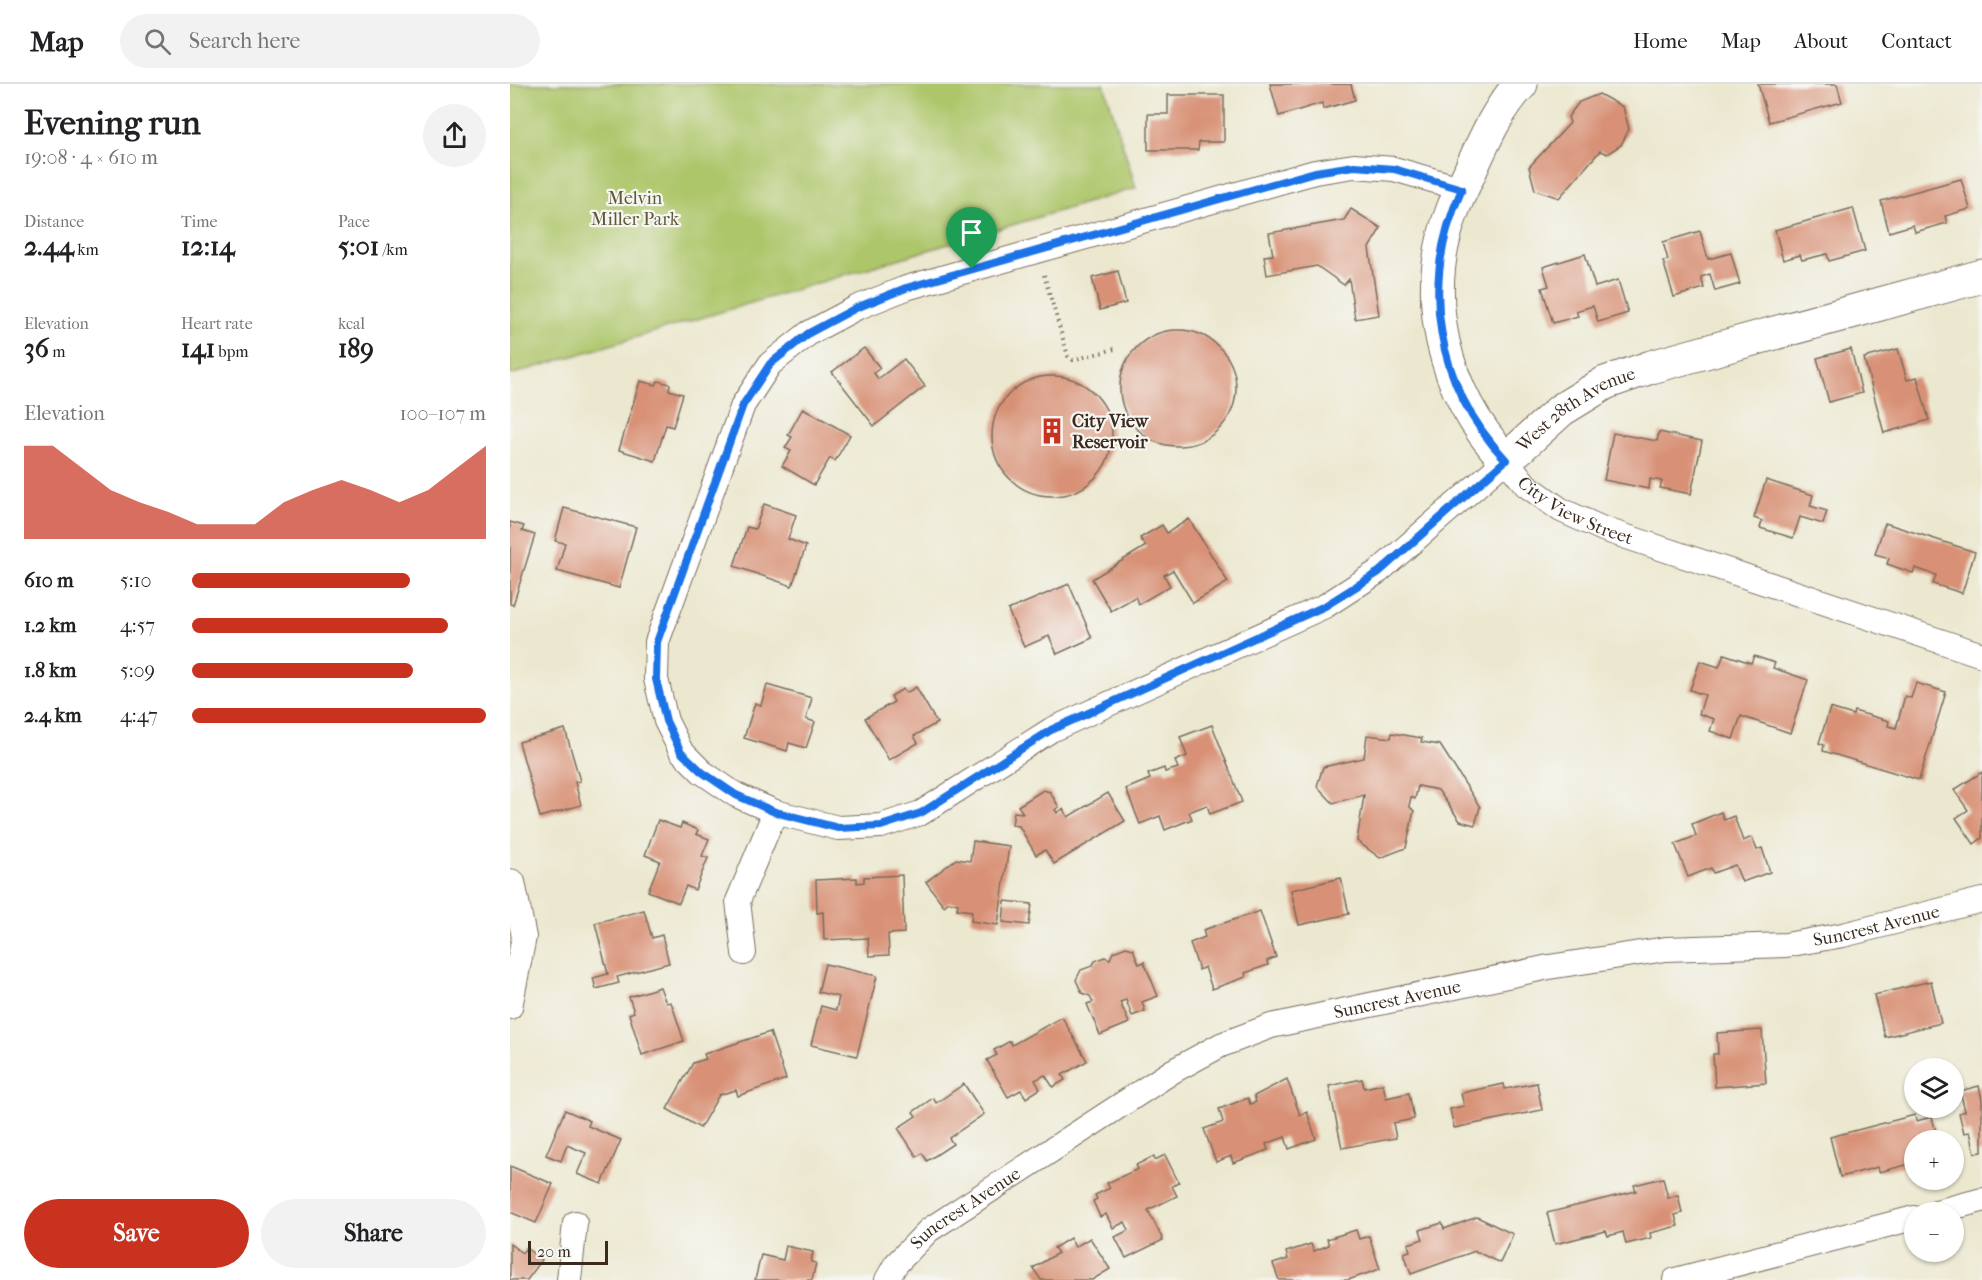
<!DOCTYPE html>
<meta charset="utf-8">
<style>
body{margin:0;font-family:"IM FELL French Canon",serif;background:#f2f2f2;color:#202124;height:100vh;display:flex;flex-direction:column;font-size:22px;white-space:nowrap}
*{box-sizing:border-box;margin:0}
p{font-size:20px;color:#757577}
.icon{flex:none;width:33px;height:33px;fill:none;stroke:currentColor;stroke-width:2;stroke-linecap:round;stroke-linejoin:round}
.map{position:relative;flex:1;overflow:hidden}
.drawer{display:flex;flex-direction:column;background:#fff;width:510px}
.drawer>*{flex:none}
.controls{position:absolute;left:1394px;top:974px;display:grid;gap:12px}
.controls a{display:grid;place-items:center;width:60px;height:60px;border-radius:50%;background:#fff;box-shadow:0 2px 4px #0004;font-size:30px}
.scale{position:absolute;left:18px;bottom:15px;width:80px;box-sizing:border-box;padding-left:6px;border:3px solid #3b2a1e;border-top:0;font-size:16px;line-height:21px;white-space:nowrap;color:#3b2a1e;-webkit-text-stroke:4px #f6f6f2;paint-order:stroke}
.pin{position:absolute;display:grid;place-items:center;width:51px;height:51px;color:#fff;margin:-62px -26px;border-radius:50% 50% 50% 0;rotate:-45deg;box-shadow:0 0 6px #0007}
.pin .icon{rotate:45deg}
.round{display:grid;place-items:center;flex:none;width:63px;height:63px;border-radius:32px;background:#f2f2f2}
.summary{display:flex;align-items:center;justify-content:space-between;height:102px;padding:0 24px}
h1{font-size:33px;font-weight:700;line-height:45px}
.metrics{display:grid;grid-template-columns:repeat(3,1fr);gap:9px;height:102px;padding:6px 24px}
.metrics div{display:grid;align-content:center}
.metrics b{font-size:26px;font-weight:700}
.metrics small{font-size:16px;font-weight:400}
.metrics p{font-size:16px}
.chart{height:168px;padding:12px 24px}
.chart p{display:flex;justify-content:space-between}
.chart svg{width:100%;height:108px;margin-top:6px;fill:#c8321e;opacity:.7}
.primary-button{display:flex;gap:12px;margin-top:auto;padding:12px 24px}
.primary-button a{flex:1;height:69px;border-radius:36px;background:#c8321e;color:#fff;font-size:24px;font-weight:700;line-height:69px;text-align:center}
.primary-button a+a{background:#f2f2f2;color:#202124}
ul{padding:0 24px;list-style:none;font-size:20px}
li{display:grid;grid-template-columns:96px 72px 1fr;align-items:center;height:45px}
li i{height:15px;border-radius:8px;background:#c8321e}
header{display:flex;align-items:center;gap:36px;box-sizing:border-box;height:84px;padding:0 30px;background:#fff;border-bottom:2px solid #e0e0e0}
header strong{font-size:28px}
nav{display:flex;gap:33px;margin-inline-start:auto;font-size:21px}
.search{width:420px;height:54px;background:#f2f2f2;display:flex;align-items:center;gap:15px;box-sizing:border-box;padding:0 21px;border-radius:33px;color:#757577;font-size:22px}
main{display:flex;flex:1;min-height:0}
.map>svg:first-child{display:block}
.green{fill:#aec66b;stroke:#747844;stroke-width:1.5}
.building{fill:#d89176}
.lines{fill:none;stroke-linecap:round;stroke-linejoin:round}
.street-casing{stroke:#796c5c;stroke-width:26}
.secondary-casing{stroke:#796c5c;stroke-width:35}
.path{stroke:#796c5c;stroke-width:4;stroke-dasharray:1.5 4.5;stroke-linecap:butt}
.street{stroke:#fff;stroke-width:24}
.secondary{stroke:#fff;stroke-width:33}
.route-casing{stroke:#fff;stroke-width:12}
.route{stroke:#1a73e8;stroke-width:8}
.labels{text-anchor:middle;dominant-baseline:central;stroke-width:4.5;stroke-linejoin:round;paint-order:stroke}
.park-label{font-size:18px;fill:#5e5935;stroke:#f6f6f2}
.street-label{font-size:18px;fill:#3b2a1e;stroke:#f6f6f2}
.poi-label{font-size:18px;font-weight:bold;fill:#3b2a1e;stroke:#f6f6f2;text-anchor:start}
</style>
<header>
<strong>Map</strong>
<div class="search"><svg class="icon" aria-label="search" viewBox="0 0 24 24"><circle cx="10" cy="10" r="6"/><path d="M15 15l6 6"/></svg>Search here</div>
<nav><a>Home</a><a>Map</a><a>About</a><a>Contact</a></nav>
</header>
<main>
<section class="drawer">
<div class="summary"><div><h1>Evening run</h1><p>19:08 · 4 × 610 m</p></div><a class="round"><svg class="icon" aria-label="share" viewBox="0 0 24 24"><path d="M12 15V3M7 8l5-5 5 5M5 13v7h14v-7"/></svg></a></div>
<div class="metrics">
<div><p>Distance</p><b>2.44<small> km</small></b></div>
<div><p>Time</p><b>12:14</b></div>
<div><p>Pace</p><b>5:01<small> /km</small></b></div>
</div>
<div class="metrics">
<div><p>Elevation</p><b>36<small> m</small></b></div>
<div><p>Heart rate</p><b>141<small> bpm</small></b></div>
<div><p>kcal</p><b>189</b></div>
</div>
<div class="chart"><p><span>Elevation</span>100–107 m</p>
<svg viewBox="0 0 160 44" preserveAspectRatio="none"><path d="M0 44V6L10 6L20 15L30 24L40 29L50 33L60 38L70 38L80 38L90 29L100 24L110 20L120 24L130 29L140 24L150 15L160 6V44z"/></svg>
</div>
<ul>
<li><b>610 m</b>5:10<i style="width:74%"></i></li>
<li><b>1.2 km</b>4:57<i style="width:87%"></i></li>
<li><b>1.8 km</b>5:09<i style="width:75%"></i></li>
<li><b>2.4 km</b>4:47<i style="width:100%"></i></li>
</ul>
<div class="primary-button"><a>Save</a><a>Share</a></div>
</section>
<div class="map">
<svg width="1472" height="1196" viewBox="0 0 1472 1196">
<rect width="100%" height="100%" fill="#f6f6f2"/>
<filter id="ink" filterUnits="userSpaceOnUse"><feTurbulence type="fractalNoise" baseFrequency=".0167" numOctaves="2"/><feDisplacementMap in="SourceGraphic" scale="12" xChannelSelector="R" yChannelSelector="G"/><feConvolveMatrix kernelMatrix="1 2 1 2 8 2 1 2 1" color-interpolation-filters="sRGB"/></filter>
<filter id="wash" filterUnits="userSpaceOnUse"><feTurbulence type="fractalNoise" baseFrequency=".008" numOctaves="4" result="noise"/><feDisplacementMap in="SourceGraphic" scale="24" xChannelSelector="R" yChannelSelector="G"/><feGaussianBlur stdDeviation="1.35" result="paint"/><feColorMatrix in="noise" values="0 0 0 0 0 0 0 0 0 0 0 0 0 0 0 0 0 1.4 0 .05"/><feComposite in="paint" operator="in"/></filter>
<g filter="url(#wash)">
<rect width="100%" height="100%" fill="#ece8d0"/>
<path class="green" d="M 0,0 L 594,0 L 626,104 L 0,291 Z"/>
<g id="blocks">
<g class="building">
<path d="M 760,0 L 841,0 L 845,16 L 813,25 L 812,19 L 769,32 Z"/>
<path d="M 1248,0 L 1327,0 L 1332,18 L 1259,38 Z"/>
<path d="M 1089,10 L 1113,23 L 1119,45 L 1111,61 L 1097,70 L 1090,67 L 1049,114 L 1025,106 L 1019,83 L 1060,39 L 1058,33 L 1069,18 Z"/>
<path d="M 658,11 L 714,11 L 714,58 L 689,58 L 688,66 L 638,66 L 638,30 L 658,30 Z"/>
<path d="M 1451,95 L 1460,125 L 1435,132 L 1437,139 L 1405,148 L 1403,141 L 1379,148 L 1371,117 Z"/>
<path d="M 1343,124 L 1355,167 L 1319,177 L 1317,170 L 1292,176 L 1290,171 L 1273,176 L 1265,146 Z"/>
<path d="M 841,125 L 871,144 L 859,164 L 869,231 L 845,235 L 839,195 L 834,201 L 807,182 L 757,191 L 754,172 L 763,171 L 759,149 L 834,136 Z"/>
<path d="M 1190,147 L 1198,175 L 1221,169 L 1230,200 L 1205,207 L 1200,190 L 1191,193 L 1194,204 L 1164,213 L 1153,177 L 1158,176 L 1153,158 Z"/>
<path d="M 1075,170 L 1085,203 L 1108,196 L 1118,229 L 1088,238 L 1083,222 L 1066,227 L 1068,232 L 1043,239 L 1032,204 L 1039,202 L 1033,183 Z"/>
<path d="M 608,187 L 616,219 L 590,226 L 582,194 Z"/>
<circle cx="668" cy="304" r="58"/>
<path d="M 354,264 L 370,284 L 364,289 L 368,295 L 394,275 L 415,302 L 364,342 L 322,288 Z"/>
<path d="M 1341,265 L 1352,309 L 1319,318 L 1307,274 Z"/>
<path d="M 1388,265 L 1397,296 L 1407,293 L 1419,336 L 1374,349 L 1354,274 Z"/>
<circle cx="542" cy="352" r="60"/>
<path d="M 130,297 L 146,301 L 148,297 L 160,300 L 159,306 L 173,310 L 163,343 L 156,341 L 145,377 L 109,366 Z"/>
<path d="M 293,324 L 340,351 L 325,377 L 320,374 L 304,401 L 272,382 L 281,367 L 275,364 L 282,353 L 278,351 Z"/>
<path d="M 1149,348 L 1192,357 L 1181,410 L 1150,404 L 1152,397 L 1140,395 L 1139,405 L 1094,396 L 1103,349 L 1147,357 Z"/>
<path d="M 1256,396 L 1303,411 L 1300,422 L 1317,427 L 1313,440 L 1290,433 L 1283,454 L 1250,444 L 1252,437 L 1244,434 Z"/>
<path d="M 254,420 L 286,431 L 278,455 L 296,462 L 282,502 L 224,482 L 237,443 L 245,445 Z"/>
<path d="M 54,424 L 126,443 L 109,504 L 47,487 L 55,459 L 45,457 Z"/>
<path d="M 679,435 L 718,498 L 683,519 L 663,486 L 654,491 L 660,502 L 629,520 L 625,513 L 601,527 L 582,495 L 636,462 L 630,454 L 652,441 L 657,449 Z"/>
<path d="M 0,438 L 14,442 L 12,447 L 25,451 L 3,521 L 0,520 Z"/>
<path d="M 1375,439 L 1465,468 L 1452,509 L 1423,500 L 1426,491 L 1405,484 L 1403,489 L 1377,480 L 1379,474 L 1365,470 Z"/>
<path d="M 559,500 L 582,554 L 547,570 L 539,552 L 514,563 L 498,526 Z"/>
<path d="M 1214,570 L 1241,579 L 1244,572 L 1265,579 L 1263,584 L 1298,596 L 1280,649 L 1231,632 L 1223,655 L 1200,647 L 1204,635 L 1189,630 L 1195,611 L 1180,606 L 1190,577 L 1209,583 Z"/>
<path d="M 1406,599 L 1436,608 L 1409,696 L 1313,667 L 1314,661 L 1309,659 L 1320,624 L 1343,631 L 1344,627 L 1379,637 L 1378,642 L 1386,644 L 1395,612 L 1401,614 Z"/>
<path d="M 257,601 L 302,614 L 296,635 L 305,638 L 296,664 L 279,659 L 277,667 L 234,654 L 245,619 L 251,621 Z"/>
<path d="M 406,603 L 427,639 L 404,652 L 408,659 L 379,676 L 355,634 L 384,618 L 381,612 L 393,605 L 396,609 Z"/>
<path d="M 702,641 L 732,718 L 700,730 L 697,721 L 679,728 L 682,735 L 655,746 L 650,732 L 630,740 L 616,705 L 640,695 L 638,690 L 654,684 L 655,688 L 668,684 L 665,677 L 677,672 L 670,653 Z"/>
<path d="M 55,645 L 70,697 L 65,698 L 71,721 L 30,733 L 9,658 Z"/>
<path d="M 882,649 L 912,654 L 911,658 L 930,661 L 970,723 L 965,741 L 950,737 L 928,706 L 908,702 L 905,715 L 901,713 L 899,722 L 904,727 L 896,764 L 870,774 L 847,757 L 854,711 L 823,719 L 807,702 L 813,683 L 854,674 L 857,651 L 881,654 Z"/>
<path d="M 1472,688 L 1472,754 L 1464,760 L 1446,734 L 1458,726 L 1444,706 Z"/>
<path d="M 533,706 L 540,708 L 549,723 L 545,726 L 547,729 L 553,725 L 558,733 L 598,709 L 615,737 L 544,780 L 535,766 L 526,771 L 509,742 L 502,741 L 504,728 L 513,729 L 508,722 Z"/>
<path d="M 1211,728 L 1214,736 L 1224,732 L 1233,757 L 1242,753 L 1247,766 L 1252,764 L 1260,788 L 1232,798 L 1225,781 L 1203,789 L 1201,784 L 1178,793 L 1165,760 L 1186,752 L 1182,740 Z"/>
<path d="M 148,736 L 170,744 L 172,739 L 188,746 L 186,750 L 199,755 L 192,772 L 198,774 L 185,806 L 176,802 L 169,819 L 138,807 L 150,777 L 135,771 Z"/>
<path d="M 463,757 L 499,762 L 488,841 L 461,837 L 462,827 L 447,825 L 448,820 L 439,818 L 434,822 L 416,798 L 446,775 L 460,777 Z"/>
<path d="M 392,791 L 394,849 L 378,850 L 379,871 L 359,872 L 358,854 L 314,856 L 313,828 L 307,829 L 306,796 L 347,794 L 347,799 L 354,798 L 354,793 Z"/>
<path d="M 831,794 L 839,830 L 789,841 L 781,806 Z"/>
<path d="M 495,817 L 522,820 L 519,841 L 493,838 Z"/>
<path d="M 134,826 L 142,854 L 152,851 L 159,879 L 107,893 L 109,899 L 86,905 L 83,894 L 98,890 L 85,839 Z"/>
<path d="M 750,827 L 766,873 L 757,877 L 758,881 L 735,889 L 736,893 L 702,905 L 695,883 L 689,886 L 680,859 L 695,853 L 693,846 Z"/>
<path d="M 616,863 L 623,865 L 629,880 L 634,878 L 648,912 L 632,918 L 635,927 L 622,932 L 616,916 L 610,918 L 619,939 L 590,951 L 577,920 L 583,918 L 580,912 L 572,909 L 566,896 L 571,886 L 582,882 L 585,877 L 595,873 L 600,875 L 603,868 Z"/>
<path d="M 315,880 L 367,892 L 347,972 L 301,961 L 311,922 L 326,926 L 329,913 L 308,908 Z"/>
<path d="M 1421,897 L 1431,939 L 1375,953 L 1364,911 Z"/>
<path d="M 150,903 L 156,919 L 161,918 L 174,957 L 132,971 L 119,930 L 124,928 L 119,913 Z"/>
<path d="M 552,933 L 577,977 L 552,991 L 555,996 L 543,1003 L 535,991 L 525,996 L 530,1005 L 516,1014 L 511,1006 L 498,1013 L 477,976 L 487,971 L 484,966 L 500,957 L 502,961 Z"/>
<path d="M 1252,946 L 1256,999 L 1205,1003 L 1203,970 L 1208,970 L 1207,949 Z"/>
<path d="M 260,948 L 276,995 L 228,1012 L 226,1006 L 209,1011 L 190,1044 L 157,1025 L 183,979 L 196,975 L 194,970 Z"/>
<path d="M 777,995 L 790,1031 L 797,1028 L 806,1055 L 779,1065 L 775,1053 L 756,1060 L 758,1066 L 723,1079 L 721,1072 L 706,1078 L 694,1045 L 713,1038 L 709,1025 L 738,1014 L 740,1020 L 746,1018 L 744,1012 Z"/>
<path d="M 852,995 L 854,1004 L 873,1000 L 876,1014 L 899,1009 L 904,1035 L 883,1039 L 886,1054 L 832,1064 L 819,1002 Z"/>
<path d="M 1027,999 L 1032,1026 L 944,1044 L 940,1025 L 954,1022 L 951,1009 L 994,1000 L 995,1005 Z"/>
<path d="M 454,1000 L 474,1030 L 439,1054 L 443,1060 L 417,1077 L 412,1069 L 407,1073 L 388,1044 L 406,1032 L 403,1028 L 423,1014 L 426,1019 Z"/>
<path d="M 1469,1002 L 1472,1016 L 1472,1068 L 1465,1069 L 1460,1048 L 1454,1049 L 1449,1029 L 1455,1027 L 1450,1007 Z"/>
<path d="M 55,1026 L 80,1037 L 78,1042 L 111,1056 L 92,1100 L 67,1090 L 76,1069 L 57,1061 L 51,1077 L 36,1071 Z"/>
<path d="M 1405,1031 L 1406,1037 L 1422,1033 L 1428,1056 L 1404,1056 L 1404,1079 L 1369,1088 L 1368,1083 L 1330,1093 L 1320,1053 Z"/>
<path d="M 655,1071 L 669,1099 L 662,1102 L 667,1112 L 638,1126 L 653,1156 L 616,1174 L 605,1153 L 619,1146 L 615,1138 L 603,1144 L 596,1130 L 590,1133 L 583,1117 L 587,1115 L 585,1111 L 600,1104 L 597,1099 L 628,1085 L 626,1081 L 644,1072 L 645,1076 Z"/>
<path d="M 0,1082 L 43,1100 L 26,1139 L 0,1128 Z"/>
<path d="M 1153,1094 L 1158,1114 L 1168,1111 L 1172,1129 L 1165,1131 L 1168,1142 L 1140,1149 L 1141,1154 L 1116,1160 L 1113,1148 L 1098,1152 L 1096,1147 L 1045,1160 L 1037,1129 L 1126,1107 L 1124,1101 Z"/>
<path d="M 967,1133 L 1003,1150 L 990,1179 L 965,1167 L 901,1190 L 894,1169 L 900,1167 L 898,1160 L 913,1155 L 910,1146 L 932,1139 L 934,1145 Z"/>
<path d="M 846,1146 L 849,1155 L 859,1152 L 870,1185 L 838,1196 L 769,1196 L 763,1180 L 778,1175 L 776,1168 L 801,1160 L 804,1167 L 819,1161 L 817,1155 Z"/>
<path d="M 560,1154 L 565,1163 L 580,1154 L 600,1185 L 582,1196 L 531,1196 L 523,1184 L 548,1169 L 544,1164 Z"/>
<path d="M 0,1160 L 12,1169 L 16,1164 L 32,1176 L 17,1196 L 0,1196 Z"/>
<path d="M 276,1162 L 303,1168 L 301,1178 L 306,1179 L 302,1196 L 245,1196 L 251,1171 L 273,1176 Z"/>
</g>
</g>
</g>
<g filter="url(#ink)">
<use href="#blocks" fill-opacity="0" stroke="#796c5c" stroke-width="1.5"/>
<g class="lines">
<g class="street-casing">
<g id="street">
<path id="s1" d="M 953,105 L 884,85 L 844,82 L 805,88 L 396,204 L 346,224 L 299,249 L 260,280 L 233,321 L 147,558 L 146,595 L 156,637 L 171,667 L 192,688 L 226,711 L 265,728 L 328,744 L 371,742 L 411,729 L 541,646 L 815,522 L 869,487 L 996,376 L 1016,401 L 1051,426 L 1093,445 L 1472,571"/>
<path d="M 0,797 L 3,798 L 14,853 L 0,923"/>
<path d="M 234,869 L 228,817 L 265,728"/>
<path d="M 1426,1128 L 1472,1116"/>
<path d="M 59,1196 L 65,1139"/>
<path id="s2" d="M 377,1196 L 386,1180 L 419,1146 L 663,987 L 711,961 L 761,942 L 1039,883 L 1156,865 L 1276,861 L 1333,851 L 1472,816"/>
<path d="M 1165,1196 L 1404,1134"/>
</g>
</g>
<g class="secondary-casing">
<g id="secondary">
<path id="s3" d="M 1011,0 C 989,23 975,54 962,83 C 956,97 949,110 943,125 C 909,212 933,309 996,376 L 1051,326 L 1095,299 L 1141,283 L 1472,192"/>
</g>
</g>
<path class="path" d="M 534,191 L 558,272 L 563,276 L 605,265"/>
<use href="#street" class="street"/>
<use href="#secondary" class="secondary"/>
</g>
</g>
<g class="lines" filter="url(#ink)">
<g class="route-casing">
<path id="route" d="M 844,82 L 884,85 L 952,105 C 909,198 925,301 996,376 L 869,488 L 815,522 L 541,646 L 411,729 L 371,742 L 328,744 L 265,728 L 226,711 L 192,688 L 171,668 L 156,637 L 146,595 L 147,558 L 233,321 L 260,280 L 299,249 L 346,224 L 396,204 L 805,88 Z"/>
</g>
<use href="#route" class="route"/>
</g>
<defs>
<g id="building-bare" transform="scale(2.07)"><path d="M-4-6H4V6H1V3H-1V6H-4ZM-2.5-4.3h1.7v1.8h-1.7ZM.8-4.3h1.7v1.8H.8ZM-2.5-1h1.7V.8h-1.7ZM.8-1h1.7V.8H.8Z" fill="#c8321e" stroke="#f6f6f2" stroke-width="2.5" paint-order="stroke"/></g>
</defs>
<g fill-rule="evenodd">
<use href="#building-bare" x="542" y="347"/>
</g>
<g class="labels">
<g class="park-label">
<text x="125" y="114">Melvin<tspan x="125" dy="21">Miller Park</tspan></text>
</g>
<g class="street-label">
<text stroke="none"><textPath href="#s3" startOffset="501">West 28th Avenue</textPath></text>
<text stroke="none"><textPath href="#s1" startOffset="2188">City View Street</textPath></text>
<text stroke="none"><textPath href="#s2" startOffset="1080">Suncrest Avenue</textPath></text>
<text stroke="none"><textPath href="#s2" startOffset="594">Suncrest Avenue</textPath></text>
<text stroke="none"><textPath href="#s2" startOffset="108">Suncrest Avenue</textPath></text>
</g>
<g class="poi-label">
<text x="562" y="337">City View<tspan x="562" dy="21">Reservoir</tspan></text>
</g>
</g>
</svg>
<div class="controls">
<a><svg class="icon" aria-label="layers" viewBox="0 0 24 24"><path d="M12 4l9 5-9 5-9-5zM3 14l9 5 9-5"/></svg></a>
<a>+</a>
<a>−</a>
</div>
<div class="scale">20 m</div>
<div class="pin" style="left:462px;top:185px;background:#1e9e55"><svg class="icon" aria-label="arrive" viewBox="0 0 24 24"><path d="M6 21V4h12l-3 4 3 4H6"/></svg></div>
</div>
</main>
